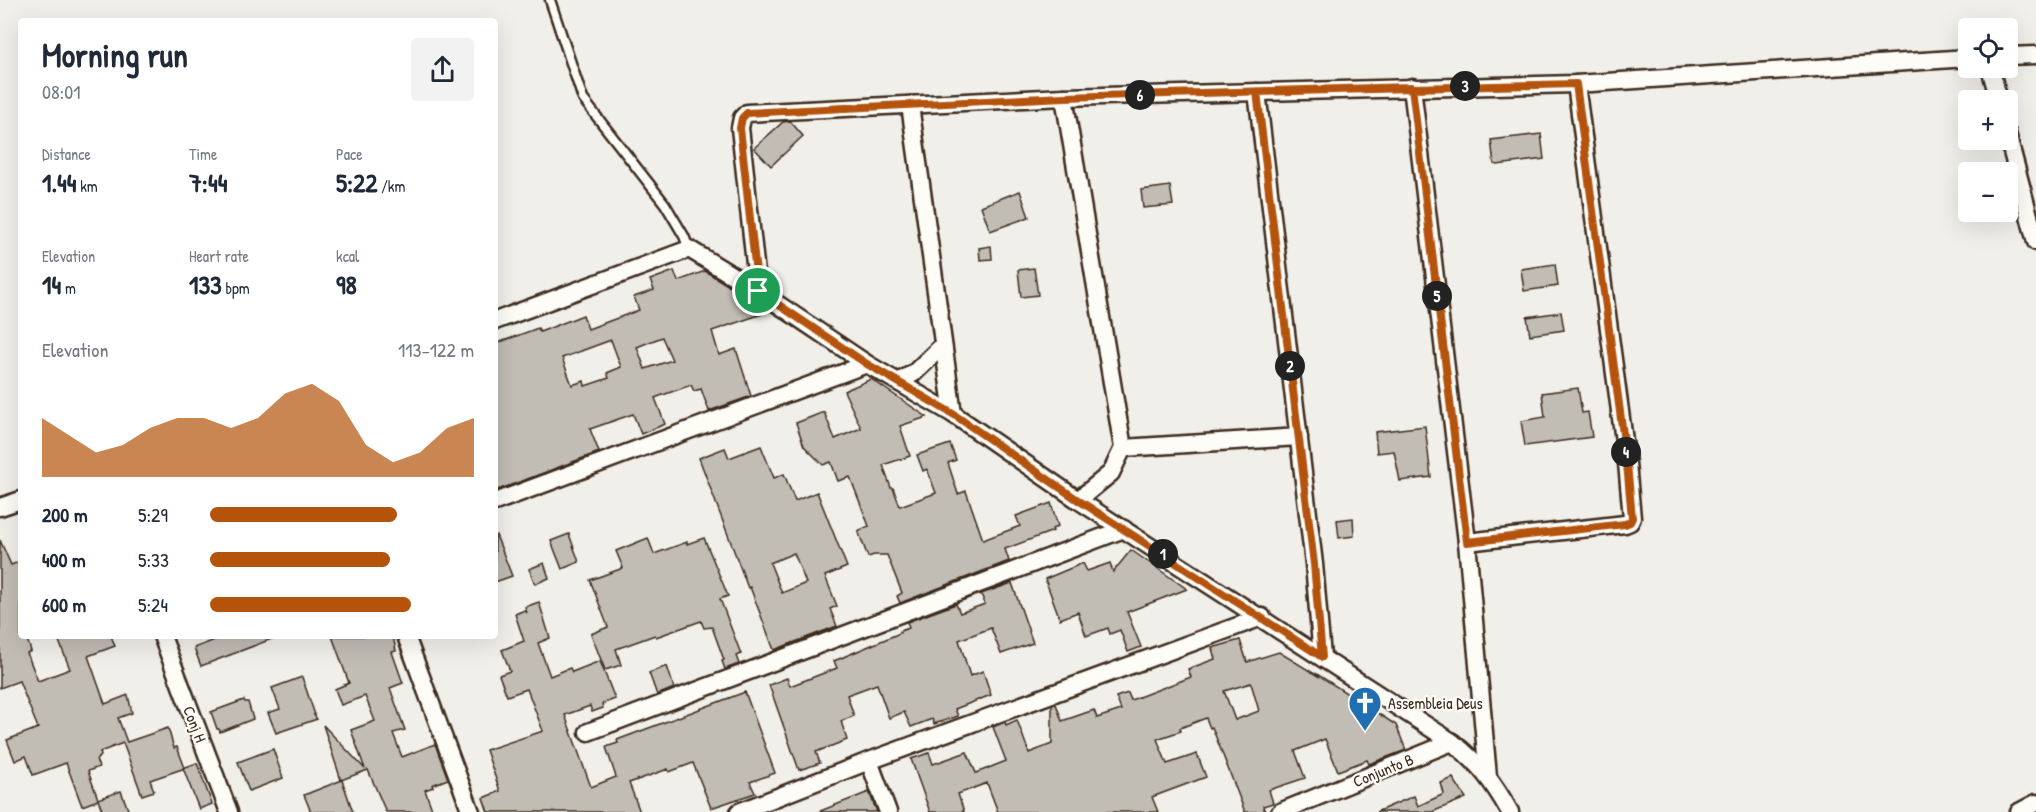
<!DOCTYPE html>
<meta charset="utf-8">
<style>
body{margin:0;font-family:"Patrick Hand",sans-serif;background:#f2f2f3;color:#1f2937;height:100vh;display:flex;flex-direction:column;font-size:22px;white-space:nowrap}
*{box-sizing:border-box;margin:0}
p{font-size:20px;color:#747a83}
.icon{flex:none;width:33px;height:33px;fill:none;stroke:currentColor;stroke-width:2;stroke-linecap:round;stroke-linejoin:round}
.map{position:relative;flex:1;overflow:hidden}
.drawer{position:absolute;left:18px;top:18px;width:480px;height:621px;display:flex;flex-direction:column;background:#fff;border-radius:6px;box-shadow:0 6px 24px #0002}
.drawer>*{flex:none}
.tools{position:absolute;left:1958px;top:18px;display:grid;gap:12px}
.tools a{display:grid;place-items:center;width:60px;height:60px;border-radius:6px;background:#fff;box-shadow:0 6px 24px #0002;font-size:30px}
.pin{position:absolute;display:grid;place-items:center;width:51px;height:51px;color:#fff;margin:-26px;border:3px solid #fff;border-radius:50%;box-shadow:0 2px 6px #0007}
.km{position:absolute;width:30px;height:30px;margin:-15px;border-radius:50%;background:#222;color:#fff;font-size:16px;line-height:30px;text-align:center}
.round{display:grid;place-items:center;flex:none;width:63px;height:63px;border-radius:6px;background:#f2f2f3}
.head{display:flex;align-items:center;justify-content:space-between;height:102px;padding:0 24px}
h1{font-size:33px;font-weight:700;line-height:45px}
.stats{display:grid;grid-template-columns:repeat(3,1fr);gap:9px;height:102px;padding:6px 24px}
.stats div{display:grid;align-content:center}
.stats b{font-size:26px;font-weight:700}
.stats small{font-size:16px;font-weight:400}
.stats p{font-size:16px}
.chart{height:168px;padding:12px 24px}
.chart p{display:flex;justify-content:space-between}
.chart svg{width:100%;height:108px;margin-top:6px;fill:#b45309;opacity:.7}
ul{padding:0 24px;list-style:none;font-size:20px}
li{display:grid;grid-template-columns:96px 72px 1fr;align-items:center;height:45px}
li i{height:15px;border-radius:8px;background:#b45309}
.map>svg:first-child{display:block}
.building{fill:#c1bcb4;stroke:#3b2a1e;stroke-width:1.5;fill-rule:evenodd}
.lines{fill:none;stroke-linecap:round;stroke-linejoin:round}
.service-casing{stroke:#3b2a1e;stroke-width:13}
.minor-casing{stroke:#3b2a1e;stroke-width:21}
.service{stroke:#fdfcf7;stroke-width:8}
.minor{stroke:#fdfcf7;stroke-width:16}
.route-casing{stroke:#fff;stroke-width:12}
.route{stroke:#b45309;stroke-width:8}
.labels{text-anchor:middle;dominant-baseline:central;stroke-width:4.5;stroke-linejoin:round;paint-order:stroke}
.poi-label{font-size:16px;fill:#3b2a1e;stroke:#fdfcf7;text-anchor:start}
.street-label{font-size:16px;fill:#3b2a1e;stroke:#fdfcf7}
</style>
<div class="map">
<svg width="2036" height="812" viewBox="0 0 2036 812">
<rect width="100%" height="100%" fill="#f1efea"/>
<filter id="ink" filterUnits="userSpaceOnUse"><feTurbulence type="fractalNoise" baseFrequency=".0167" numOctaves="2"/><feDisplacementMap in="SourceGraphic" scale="12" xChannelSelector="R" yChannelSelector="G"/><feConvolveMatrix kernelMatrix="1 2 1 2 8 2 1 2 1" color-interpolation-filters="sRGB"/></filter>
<g filter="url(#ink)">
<g class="building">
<path d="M 790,121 L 803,136 L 771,166 L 754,148 L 783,122 Z"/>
<path d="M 1541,134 L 1544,159 L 1497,165 L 1494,164 L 1491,140 Z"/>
<path d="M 1170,186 L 1173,205 L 1143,208 L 1141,190 Z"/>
<path d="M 1020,191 L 1029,217 L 990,231 L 981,206 Z"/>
<path d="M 991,246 L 992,259 L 980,260 L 979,248 Z"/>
<path d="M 1555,264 L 1558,286 L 1524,291 L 1521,269 Z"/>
<path d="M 1034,268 L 1038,295 L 1021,297 L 1018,270 Z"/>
<path d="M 674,271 L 678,281 L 705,271 L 739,292 L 742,305 L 754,301 L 758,304 L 762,314 L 712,331 L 719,355 L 736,349 L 751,396 L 709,411 L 701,389 L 694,391 L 691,385 L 660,396 L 655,398 L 665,424 L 641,434 L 633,414 L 590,429 L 599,452 L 495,491 L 495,344 L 538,328 L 540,332 L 583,315 L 588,329 L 639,310 L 634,297 L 654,290 L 650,280 ZM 662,337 L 672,360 L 645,369 L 637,347 ZM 611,340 L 621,367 L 607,373 L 609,378 L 585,386 L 584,381 L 572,385 L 562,358 Z"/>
<path d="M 1561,312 L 1564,330 L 1530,335 L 1527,317 Z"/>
<path d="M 871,379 L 927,417 L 900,426 L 910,456 L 883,465 L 891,488 L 893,488 L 900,506 L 936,493 L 927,469 L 923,471 L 917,455 L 950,444 L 956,460 L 948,463 L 958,494 L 966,491 L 983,540 L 1020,526 L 1016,516 L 1051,503 L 1058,526 L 1052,529 L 1053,531 L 1005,549 L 1009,561 L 900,603 L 897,596 L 902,593 L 887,555 L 874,555 L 868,557 L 858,531 L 869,526 L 850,477 L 838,481 L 831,462 L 823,465 L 804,446 L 796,423 L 824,412 L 835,439 L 861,428 L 844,391 Z"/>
<path d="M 1578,388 L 1582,413 L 1588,412 L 1592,437 L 1525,446 L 1521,421 L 1545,417 L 1542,393 Z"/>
<path d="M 1425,426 L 1431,477 L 1400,481 L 1394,451 L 1377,453 L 1375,432 Z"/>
<path d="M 761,446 L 774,478 L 784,474 L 795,501 L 817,492 L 847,567 L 825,576 L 837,606 L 830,609 L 837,626 L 774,650 L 750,587 L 748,588 L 699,458 L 725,448 L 729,458 ZM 794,553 L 806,583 L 782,593 L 770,563 Z"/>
<path d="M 1353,518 L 1354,536 L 1339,538 L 1337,520 Z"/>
<path d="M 569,534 L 579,562 L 562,569 L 551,541 Z"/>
<path d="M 496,535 L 512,576 L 495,582 L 495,536 Z"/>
<path d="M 648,538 L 654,554 L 687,542 L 687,544 L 704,538 L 728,596 L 720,599 L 741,654 L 736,656 L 739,664 L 725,669 L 722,661 L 724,660 L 712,627 L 704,628 L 701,621 L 656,637 L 655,635 L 616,649 L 621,665 L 605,670 L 591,634 L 608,627 L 590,580 L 623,568 L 616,551 Z"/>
<path d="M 0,540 L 11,565 L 21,561 L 21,636 L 26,636 L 31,651 L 27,653 L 38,681 L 70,669 L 57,636 L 111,636 L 115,646 L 88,656 L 105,704 L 128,695 L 132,713 L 118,718 L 127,742 L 168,728 L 174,748 L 177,747 L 185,768 L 150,780 L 154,791 L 142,795 L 123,743 L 100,752 L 101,756 L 96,760 L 99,767 L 88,771 L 98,799 L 121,791 L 129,812 L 103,812 L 98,800 L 82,806 L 66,763 L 33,775 L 26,756 L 15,761 L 7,740 L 38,728 L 19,681 L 0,688 Z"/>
<path d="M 1131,550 L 1187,589 L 1127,612 L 1141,647 L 1128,652 L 1120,630 L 1110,634 L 1108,628 L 1086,636 L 1078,612 L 1060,619 L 1045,579 L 1083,563 L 1087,571 L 1110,563 L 1113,572 Z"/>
<path d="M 544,563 L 549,578 L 535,584 L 529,569 Z"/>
<path d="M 1012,583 L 1033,643 L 1001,654 L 991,628 L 959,640 L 970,676 L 983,671 L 991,695 L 955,709 L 958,716 L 934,724 L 932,719 L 911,727 L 904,712 L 889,718 L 877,684 L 847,695 L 854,716 L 841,721 L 847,740 L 816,752 L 820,763 L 799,770 L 769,685 L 787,678 L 790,686 L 837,668 L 834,661 L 900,633 L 900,631 L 909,628 L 907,622 L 956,604 L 960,613 L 985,604 L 981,594 Z"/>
<path d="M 539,602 L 550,638 L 538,643 L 550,676 L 570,668 L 572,672 L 600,661 L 615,699 L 602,704 L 603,708 L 592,712 L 590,706 L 565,715 L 591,787 L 616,777 L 606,747 L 618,743 L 617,740 L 745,692 L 775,773 L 750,782 L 755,793 L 711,808 L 693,763 L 669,772 L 668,769 L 629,783 L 640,812 L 488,812 L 483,798 L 500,791 L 486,750 L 543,731 L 527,689 L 507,696 L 499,675 L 510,671 L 502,650 L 524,641 L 515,614 L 525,610 L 527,613 L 525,607 Z"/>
<path d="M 225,636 L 277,636 L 277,637 L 201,666 L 194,648 Z"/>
<path d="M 332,636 L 393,636 L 396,651 L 392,652 L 403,683 L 390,688 L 405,730 L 393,733 L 402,757 L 435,744 L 448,779 L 432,785 L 433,787 L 425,790 L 433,812 L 386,812 L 368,770 L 341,780 L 323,725 L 365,769 L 351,730 L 375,721 L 365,696 L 341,705 L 335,689 L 349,683 Z"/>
<path d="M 1240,640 L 1247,662 L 1279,652 L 1318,676 L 1317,674 L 1396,725 L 1406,750 L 1369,764 L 1367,760 L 1338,771 L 1325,739 L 1295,751 L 1305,778 L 1269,790 L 1273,803 L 1263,806 L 1265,812 L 1245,812 L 1212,727 L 1210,728 L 1206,718 L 1180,728 L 1181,731 L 1157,739 L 1167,764 L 1197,754 L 1206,777 L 1152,797 L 1158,812 L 998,812 L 987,783 L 958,794 L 964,812 L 930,812 L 911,759 L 929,753 L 933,764 L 967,752 L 976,773 L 1006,761 L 993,727 L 1005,722 L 1006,725 L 1017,720 L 1029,753 L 1052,744 L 1052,705 L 1056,704 L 1062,721 L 1094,710 L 1097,718 L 1121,710 L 1116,697 L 1128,693 L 1131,700 L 1191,677 L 1188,669 L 1215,659 L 1212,648 ZM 1251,683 L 1259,711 L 1235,720 L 1224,691 Z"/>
<path d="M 667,666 L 674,688 L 657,695 L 649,673 Z"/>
<path d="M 302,677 L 315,715 L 314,715 L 317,719 L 276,733 L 268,713 L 280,709 L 272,688 Z"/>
<path d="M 244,700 L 245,702 L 248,702 L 253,719 L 220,732 L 219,729 L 217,729 L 211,712 Z"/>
<path d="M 273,749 L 283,778 L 249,791 L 238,762 Z"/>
<path d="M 197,763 L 212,804 L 199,809 L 183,768 Z"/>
<path d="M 1453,778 L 1466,798 L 1432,812 L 1376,812 L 1414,796 L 1418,806 L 1444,794 L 1441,783 Z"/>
<path d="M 342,780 L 353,812 L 311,812 L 304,795 Z"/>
<path d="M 869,792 L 877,812 L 821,812 L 820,811 Z"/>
</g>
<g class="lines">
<g class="service-casing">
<path id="service" d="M 550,0 L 583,99 L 665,204 L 684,236 L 689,249"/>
</g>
<g class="minor-casing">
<g id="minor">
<path d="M 2007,56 L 2036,55"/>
<path d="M 1990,68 L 1999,100"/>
<path d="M 1412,87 L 1467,542 L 1488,777"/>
<path d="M 1257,92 L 1314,564 L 1322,657"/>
<path d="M 1064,97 L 1123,448 L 1111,473 L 1078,500"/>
<path d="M 910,105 L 953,414"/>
<path d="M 2007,133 L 2036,242"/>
<path d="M 758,291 L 740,128 L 742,118 L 747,113 L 1064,97 L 1576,84 L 1968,58"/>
<path d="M 495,321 L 689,249 L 758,291 L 867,364 L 953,414 L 1078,500 L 1452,742 C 1479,763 1493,782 1510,812"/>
<path d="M 898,382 L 914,373 L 943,345"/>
<path d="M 1123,448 L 1299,437"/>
<path d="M 495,502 L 867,364"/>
<path d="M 0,507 L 21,500"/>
<path d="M 1467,542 L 1625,524 L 1630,522 L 1632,518 L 1627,463 L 1576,84"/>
<path d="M 162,636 L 229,812"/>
<path d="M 406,636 L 471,812"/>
<path d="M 588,732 L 1124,529"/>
<path d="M 869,761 L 888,812"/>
<path d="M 739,812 L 869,761 L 1262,617"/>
<path d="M 1280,812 L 1452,742"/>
<path d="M 2019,812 L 2036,803"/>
</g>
</g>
<use href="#service" class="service"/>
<use href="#minor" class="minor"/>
</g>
</g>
<g class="lines" filter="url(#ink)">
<g class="route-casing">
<path id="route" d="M 758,291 L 867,364 L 953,414 L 1078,500 L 1322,657 L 1314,564 L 1257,92 L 1576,84 L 1627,464 L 1632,518 L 1630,522 L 1625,524 L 1467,542 L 1412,87 L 1064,97 L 747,113 L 742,118 L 740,128 L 758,291"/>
</g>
<use href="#route" class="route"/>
</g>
<defs>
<g id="church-pin" transform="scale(1.725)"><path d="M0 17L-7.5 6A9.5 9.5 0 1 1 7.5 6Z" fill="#1f6fb2" stroke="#fdfcf7"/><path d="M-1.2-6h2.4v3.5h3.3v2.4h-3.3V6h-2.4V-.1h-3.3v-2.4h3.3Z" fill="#fff"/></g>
</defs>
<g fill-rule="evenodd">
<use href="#church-pin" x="1365" y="703"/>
</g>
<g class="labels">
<g class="poi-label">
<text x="1388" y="703">Assembleia Deus</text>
</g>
<g class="street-label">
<text transform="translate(195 724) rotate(69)">Conj H</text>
<text transform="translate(1383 770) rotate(-22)">Conjunto B</text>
</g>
</g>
</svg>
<div class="tools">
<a><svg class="icon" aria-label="locate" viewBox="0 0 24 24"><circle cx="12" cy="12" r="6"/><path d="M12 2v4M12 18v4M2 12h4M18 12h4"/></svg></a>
<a>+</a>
<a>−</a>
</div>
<div class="pin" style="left:758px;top:291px;background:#1e9e55"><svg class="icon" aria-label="arrive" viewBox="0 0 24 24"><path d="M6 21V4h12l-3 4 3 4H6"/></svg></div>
<b class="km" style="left:1163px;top:554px">1</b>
<b class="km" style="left:1290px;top:366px">2</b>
<b class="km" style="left:1465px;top:86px">3</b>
<b class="km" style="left:1626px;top:452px">4</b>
<b class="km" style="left:1437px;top:296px">5</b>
<b class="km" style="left:1140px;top:95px">6</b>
<section class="drawer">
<div class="head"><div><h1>Morning run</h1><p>08:01</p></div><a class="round"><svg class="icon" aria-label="share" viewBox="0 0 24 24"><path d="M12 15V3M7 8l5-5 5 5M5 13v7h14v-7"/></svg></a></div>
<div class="stats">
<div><p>Distance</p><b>1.44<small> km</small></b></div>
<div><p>Time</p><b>7:44</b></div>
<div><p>Pace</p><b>5:22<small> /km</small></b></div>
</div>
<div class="stats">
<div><p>Elevation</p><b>14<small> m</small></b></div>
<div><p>Heart rate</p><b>133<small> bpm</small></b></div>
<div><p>kcal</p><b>98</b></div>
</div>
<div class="chart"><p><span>Elevation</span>113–122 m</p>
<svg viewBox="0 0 160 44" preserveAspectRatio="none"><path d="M0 44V20L10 27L20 34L30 31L40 24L50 20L60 20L70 24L80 20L90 10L100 6L110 13L120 31L130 38L140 34L150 24L160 20V44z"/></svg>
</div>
<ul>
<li><b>200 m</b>5:29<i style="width:71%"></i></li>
<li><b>400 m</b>5:33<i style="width:68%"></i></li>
<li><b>600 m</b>5:24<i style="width:76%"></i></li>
</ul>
</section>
</div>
